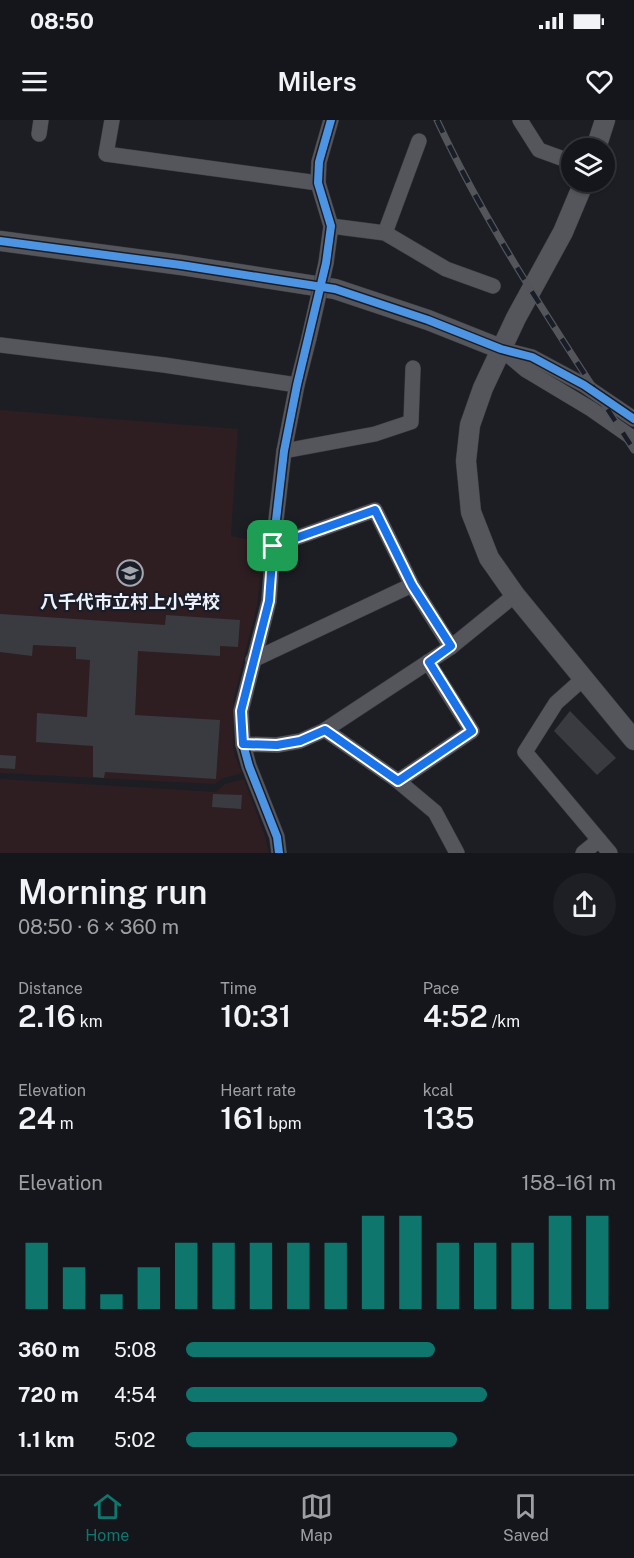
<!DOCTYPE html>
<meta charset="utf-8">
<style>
body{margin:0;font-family:"Public Sans","Noto Sans JP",sans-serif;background:#1e1f24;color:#f1f3f6;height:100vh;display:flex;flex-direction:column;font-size:22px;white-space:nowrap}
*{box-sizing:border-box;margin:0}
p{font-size:20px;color:#9d9fa3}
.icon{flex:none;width:33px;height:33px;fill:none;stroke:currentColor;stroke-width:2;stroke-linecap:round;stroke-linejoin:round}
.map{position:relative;height:733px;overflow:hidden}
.sheet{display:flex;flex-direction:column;background:#15161b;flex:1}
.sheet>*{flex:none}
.controls{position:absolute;left:561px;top:18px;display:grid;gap:12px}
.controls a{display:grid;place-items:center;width:54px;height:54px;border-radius:50%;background:#15161b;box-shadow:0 2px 4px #0004,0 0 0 2px #34353a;font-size:30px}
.pin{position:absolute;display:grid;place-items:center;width:51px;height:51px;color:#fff;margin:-26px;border-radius:12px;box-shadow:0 3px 9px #0006}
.round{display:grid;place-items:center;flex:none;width:63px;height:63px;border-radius:32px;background:#1e1f24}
.head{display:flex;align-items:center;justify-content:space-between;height:102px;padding:0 18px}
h1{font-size:33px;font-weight:600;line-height:45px}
.metrics{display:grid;grid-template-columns:repeat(3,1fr);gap:9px;height:102px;padding:6px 18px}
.metrics div{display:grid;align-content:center}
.metrics b{font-size:30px;font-weight:600}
.metrics small{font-size:16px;font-weight:400}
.metrics p{font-size:16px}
.chart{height:168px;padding:12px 18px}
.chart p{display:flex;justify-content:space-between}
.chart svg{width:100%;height:108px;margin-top:6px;stroke:#0f766e;stroke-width:6}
ul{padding:0 18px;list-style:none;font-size:20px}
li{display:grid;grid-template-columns:96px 72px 1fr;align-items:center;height:45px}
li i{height:15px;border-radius:8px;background:#0f766e}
.status{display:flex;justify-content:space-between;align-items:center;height:42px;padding:0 30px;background:#15161b;direction:ltr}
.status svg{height:16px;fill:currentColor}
header{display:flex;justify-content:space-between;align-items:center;height:78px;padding:0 18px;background:#15161b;font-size:27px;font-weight:600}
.tab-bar{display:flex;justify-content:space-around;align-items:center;height:84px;border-top:2px solid #34353a;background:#15161b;font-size:16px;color:#9d9fa3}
.tab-bar a{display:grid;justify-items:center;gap:3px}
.tab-bar .on{color:#0f766e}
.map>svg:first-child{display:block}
.education{fill:#2e1e21}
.building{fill:#393b40}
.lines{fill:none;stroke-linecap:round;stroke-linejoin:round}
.minor-casing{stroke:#3a3a40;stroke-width:16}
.tertiary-casing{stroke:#3a3a40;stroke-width:21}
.minor{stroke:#54565b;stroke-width:15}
.tertiary{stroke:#54565b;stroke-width:20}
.rail-casing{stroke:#53555a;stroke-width:7}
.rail{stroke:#191d28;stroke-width:4.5;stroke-dasharray:14;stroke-linecap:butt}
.minor-bridge-casing{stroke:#3a3a40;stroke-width:16;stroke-linecap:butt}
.minor-bridge{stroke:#54565b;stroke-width:15}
.cycleway-casing{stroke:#191d28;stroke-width:11}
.cycleway{stroke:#4d94e3;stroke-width:8}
.route-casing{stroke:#fff;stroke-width:12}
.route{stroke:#1a73e8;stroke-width:8}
.labels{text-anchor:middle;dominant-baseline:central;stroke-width:4.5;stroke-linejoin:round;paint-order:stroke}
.poi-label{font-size:18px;font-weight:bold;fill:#eef1f9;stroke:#191d28}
</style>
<div class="status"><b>08:50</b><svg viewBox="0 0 49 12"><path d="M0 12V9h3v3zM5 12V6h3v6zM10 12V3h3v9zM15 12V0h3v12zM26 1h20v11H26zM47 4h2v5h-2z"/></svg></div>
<header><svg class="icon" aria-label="menu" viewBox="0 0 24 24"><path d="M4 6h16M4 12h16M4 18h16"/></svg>Milers<svg class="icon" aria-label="heart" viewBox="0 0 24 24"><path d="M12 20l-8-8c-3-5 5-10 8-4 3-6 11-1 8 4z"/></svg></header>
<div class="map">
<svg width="634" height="733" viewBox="0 0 634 733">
<rect width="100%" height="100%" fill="#1c1e24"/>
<g class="education">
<path d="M 0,290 L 238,309 L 231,416 L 264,422 L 257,485 L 234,578 L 233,620 L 234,634 L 242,653 L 221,659 L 215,664 L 0,653 Z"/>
<path d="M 0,659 L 216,672 L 225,664 L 244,659 L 265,716 L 269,733 L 0,733 Z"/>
</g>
<g class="building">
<path d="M 0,494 L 165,505 L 166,495 L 240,500 L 238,527 L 220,526 L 220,536 L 138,531 L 135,595 L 220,600 L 216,659 L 105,652 L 104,658 L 93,657 L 93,626 L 36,622 L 37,593 L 87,597 L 90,540 L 76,539 L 76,527 L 33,525 L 32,536 L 0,532 Z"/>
<path d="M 570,591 L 616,638 L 597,655 L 554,611 Z"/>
<path d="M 0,635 L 16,636 L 15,649 L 0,648 Z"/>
<path d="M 213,674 L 242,675 L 241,689 L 212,687 Z"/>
</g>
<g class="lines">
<g class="minor-casing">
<g id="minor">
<path d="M 112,0 L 106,34 L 318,63"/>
<path d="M 520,0 L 539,30 L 572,42"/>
<path d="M 39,14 L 41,0"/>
<path d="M 331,106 L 385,113 L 446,149 L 493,166"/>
<path d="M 385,113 L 419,21"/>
<path d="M 326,143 L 331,106 L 318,63 L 319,42 L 331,0"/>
<path d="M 0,225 L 164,245 L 297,265"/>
<path d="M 501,229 L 526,250 L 591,289 L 634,319"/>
<path d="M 504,230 L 532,237 L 584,265 L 634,299"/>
<path d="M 284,331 L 375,314 L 411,302 L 413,248"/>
<path d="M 273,426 L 375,390 L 412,465 L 451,527"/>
<path d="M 253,540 L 412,465"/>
<path d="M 584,558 L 556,583 L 525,632 L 610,733"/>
<path d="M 325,610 L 398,661 L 435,692 L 457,733"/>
<path d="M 243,624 L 277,625 L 300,621 L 325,610 L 451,527 L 515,475"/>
<path d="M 398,661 L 472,611 L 428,542"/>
<path d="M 279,733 L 277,717 L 249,646 L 243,624 L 241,591 L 269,481 L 273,426 L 284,331 L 297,265 L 309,218"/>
<path d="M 583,733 L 599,720"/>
</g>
</g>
<g class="tertiary-casing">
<g id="tertiary">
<path d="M 596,28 L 605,0"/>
<path d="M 584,62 L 563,112 L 516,198 L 483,268 L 470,305 L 466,341 L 471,392 L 489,438 L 515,475 L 634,620"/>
<path d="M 0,121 L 181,145 L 335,169 L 428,200 L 501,229"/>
</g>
</g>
<use href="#minor" class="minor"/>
<use href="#tertiary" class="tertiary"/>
<g class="rail-casing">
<path id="rail" d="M 437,0 C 491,116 565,223 634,330"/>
</g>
<use href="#rail" class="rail"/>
<g class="minor-bridge-casing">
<path id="minor-bridge" d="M 309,218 L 326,143"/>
</g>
<use href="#minor-bridge" class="minor-bridge"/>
<g class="cycleway-casing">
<g id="cycleway">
<path d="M 0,121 L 181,145 L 335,169 L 428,200 L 501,229 L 532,237 L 584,265 L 634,299"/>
<path d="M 279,733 L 277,717 L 249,646 L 243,624 L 241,591 L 269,481 L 273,426 L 284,331 L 297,265 L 326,143 L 331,106 L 318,63 L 319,42 L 331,0"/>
</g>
</g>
<use href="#cycleway" class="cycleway"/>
</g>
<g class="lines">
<g class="route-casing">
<path id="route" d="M 375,390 L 412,465 L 451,526 L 429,542 L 472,611 L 398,661 L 325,610 L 300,621 L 277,625 L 243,624 L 241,591 L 269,481 L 273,426 Z"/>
</g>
<use href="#route" class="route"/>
</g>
<defs>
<g id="school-ring" transform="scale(1.35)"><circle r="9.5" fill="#191d28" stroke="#a4a7ae" stroke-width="1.5"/><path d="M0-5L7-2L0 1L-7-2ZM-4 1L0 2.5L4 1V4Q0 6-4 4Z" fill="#a4a7ae"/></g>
</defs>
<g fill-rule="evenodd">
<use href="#school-ring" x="130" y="453"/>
</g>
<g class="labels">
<g class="poi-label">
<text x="130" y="481">八千代市立村上小学校</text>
</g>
</g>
</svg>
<div class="controls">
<a><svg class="icon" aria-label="layers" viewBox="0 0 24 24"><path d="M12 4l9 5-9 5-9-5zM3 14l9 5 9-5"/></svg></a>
</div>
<div class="pin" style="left:273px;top:426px;background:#1e9e55"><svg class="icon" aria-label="arrive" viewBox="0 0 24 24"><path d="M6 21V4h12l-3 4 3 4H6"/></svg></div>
</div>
<section class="sheet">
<div class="head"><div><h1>Morning run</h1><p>08:50 · 6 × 360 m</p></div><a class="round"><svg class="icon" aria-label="share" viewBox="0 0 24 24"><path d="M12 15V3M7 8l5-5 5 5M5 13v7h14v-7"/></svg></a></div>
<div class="metrics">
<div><p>Distance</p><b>2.16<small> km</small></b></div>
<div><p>Time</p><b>10:31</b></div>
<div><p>Pace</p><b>4:52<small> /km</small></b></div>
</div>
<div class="metrics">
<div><p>Elevation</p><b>24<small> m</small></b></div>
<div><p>Heart rate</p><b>161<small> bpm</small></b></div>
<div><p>kcal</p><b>135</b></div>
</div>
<div class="chart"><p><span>Elevation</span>158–161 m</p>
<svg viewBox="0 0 160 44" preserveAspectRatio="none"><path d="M5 44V17M15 44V27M25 44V38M35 44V27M45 44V17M55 44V17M65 44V17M75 44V17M85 44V17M95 44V6M105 44V6M115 44V17M125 44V17M135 44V17M145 44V6M155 44V6"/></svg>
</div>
<ul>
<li><b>360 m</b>5:08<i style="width:58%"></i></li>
<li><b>720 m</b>4:54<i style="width:70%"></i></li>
<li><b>1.1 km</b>5:02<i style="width:63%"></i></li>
</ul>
</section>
<nav class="tab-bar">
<a class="on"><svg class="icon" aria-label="home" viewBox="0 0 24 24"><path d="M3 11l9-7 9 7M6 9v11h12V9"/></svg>Home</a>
<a><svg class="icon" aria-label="map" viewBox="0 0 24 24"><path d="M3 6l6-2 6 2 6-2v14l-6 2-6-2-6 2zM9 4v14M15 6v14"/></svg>Map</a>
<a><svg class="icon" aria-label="saved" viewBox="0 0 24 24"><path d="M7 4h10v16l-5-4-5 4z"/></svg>Saved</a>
</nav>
